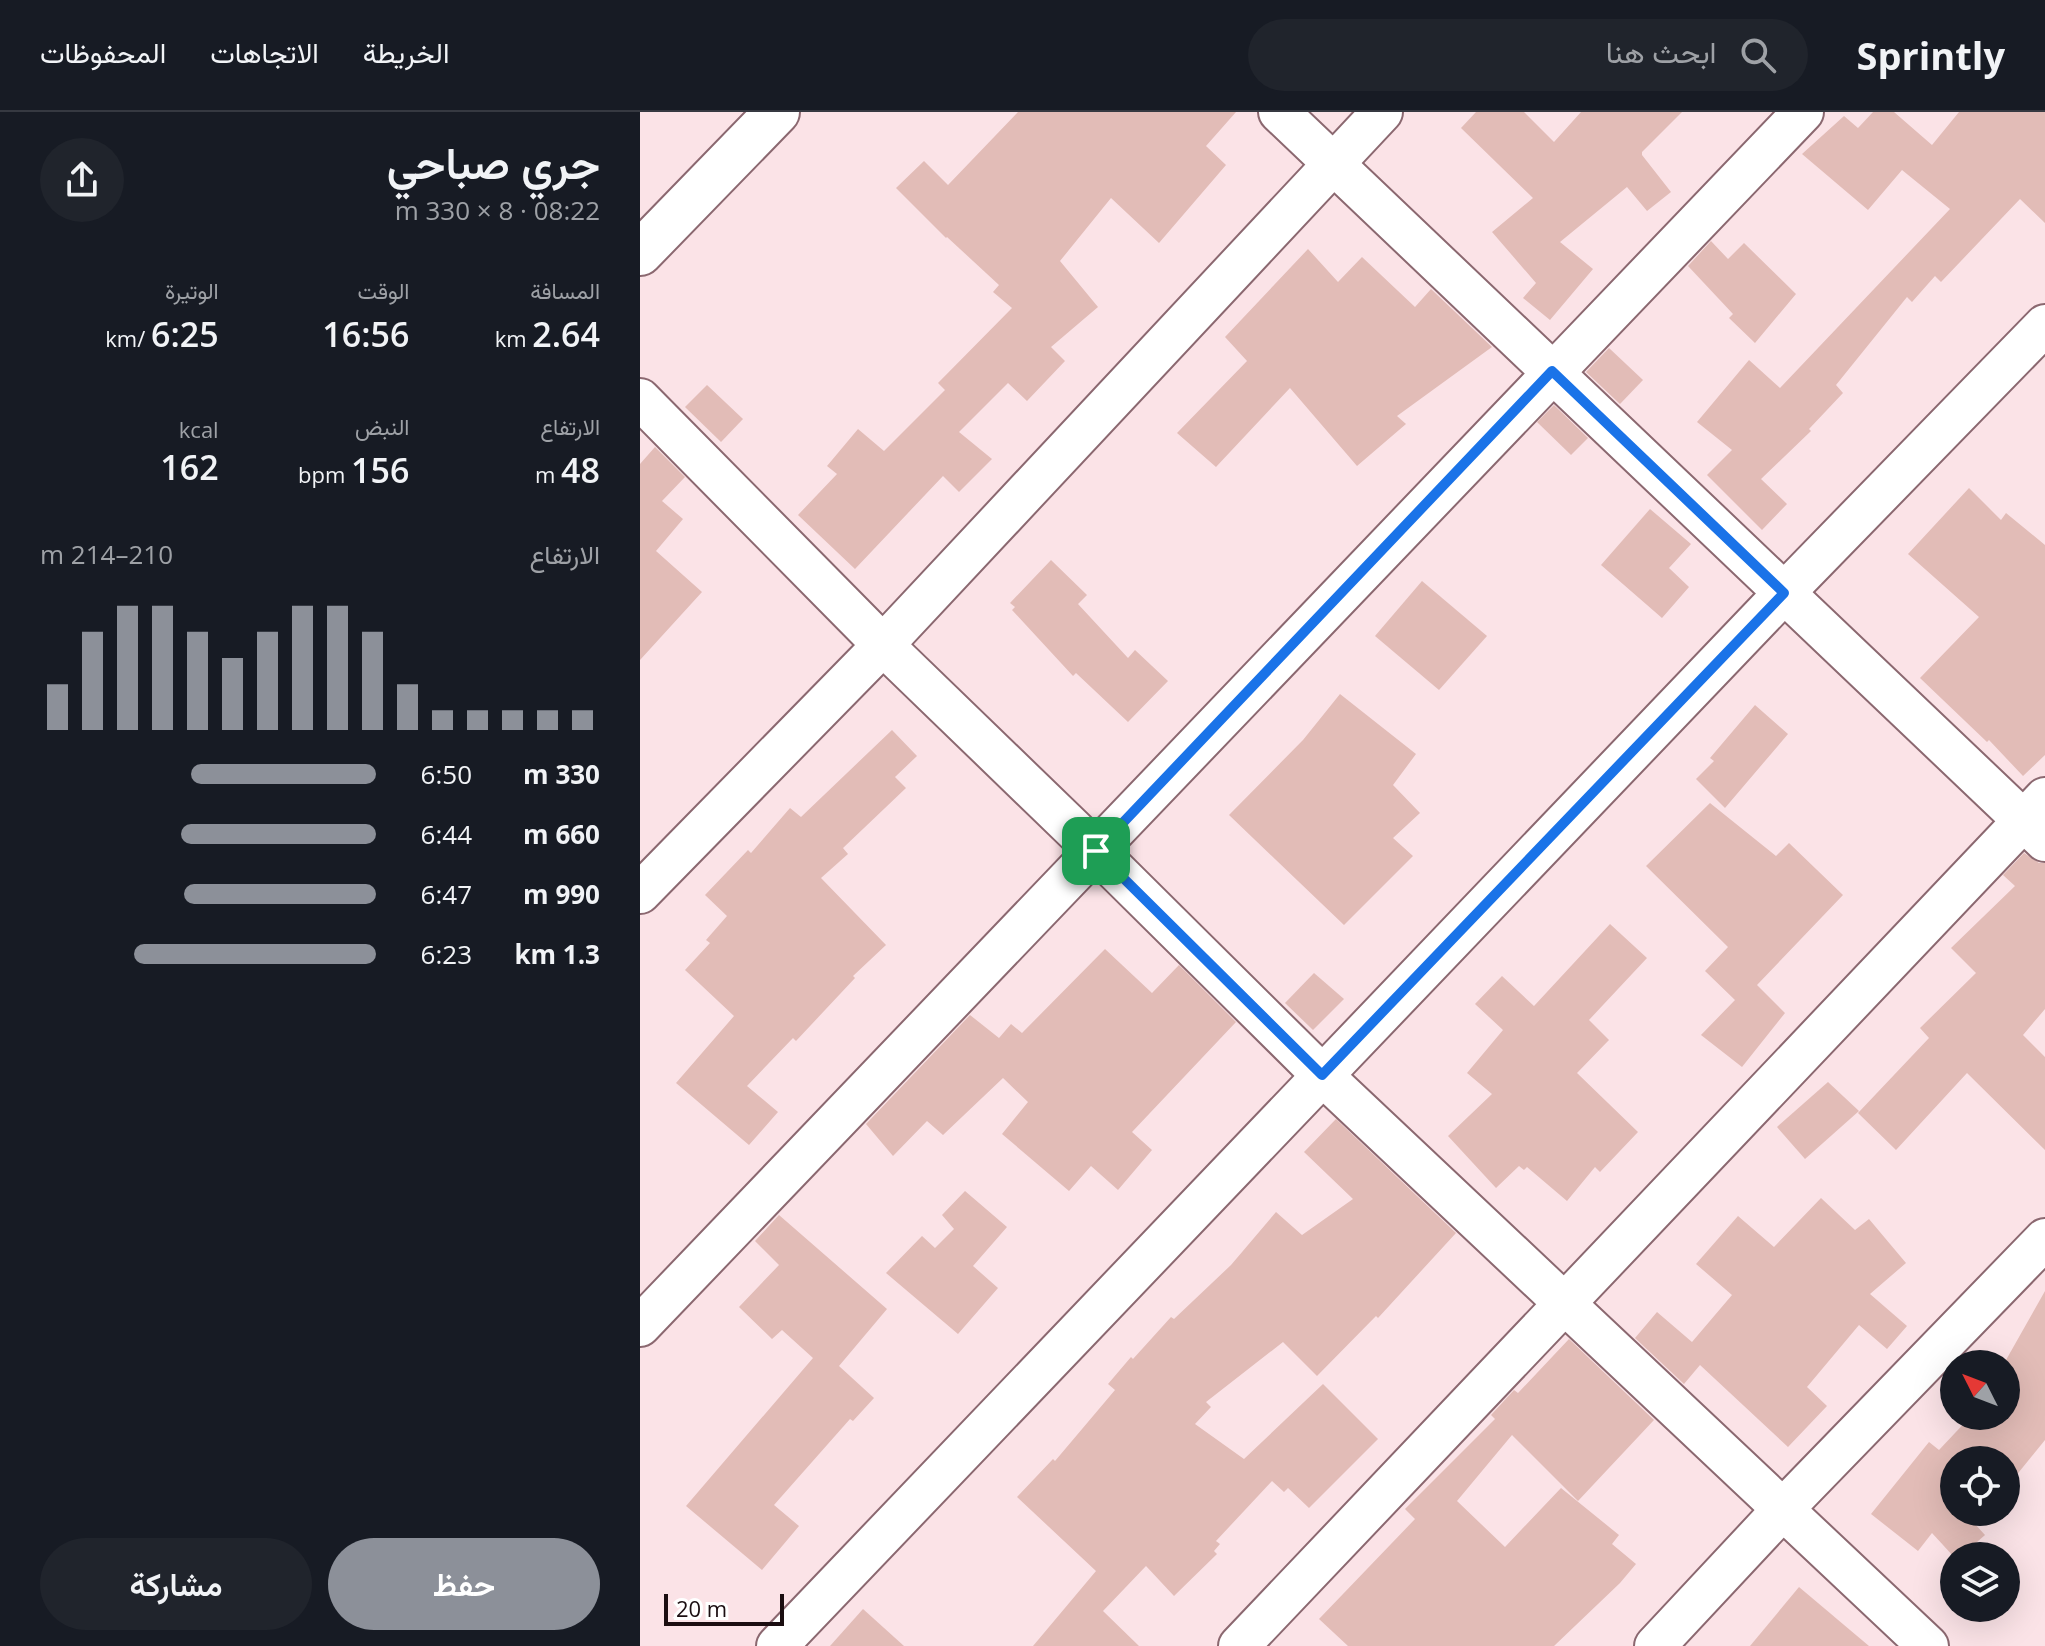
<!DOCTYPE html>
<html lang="ar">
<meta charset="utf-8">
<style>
body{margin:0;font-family:"Open Sans",Vazirmatn,sans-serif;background:#20242c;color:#f1f3f6;direction:rtl;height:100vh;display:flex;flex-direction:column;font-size:30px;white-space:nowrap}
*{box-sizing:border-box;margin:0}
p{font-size:26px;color:#9ea1a6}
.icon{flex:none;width:44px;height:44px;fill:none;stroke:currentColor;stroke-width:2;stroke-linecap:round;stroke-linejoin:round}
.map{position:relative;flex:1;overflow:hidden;direction:ltr}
.drawer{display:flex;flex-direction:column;background:#171b24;width:640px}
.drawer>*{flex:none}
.needle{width:52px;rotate:312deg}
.buttons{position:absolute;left:1300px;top:1238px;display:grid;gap:16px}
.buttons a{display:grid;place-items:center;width:80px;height:80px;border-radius:50%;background:#171b24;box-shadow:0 8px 32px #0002;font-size:40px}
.scale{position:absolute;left:24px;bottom:20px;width:120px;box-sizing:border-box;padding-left:8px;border:4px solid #1b0e11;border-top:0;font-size:22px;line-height:28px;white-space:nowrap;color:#1b0e11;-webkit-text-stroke:6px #fff;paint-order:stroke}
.pin{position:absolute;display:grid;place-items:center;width:68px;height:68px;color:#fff;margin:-34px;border-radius:16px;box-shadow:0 4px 12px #0006}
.round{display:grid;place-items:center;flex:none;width:84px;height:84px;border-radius:42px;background:#20242c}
.summary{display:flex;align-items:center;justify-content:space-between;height:136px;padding:0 40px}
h1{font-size:44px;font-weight:600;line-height:60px}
.stats{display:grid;grid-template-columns:repeat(3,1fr);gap:12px;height:136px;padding:8px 40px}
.stats div{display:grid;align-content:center}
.stats b{font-size:34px;font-weight:600}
.stats small{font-size:22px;font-weight:400}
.stats p{font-size:22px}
.chart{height:224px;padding:16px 40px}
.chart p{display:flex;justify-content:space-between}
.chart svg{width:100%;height:144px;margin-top:8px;stroke:#8c9099;stroke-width:6}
.primary-button{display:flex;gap:16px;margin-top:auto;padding:16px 40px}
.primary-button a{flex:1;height:92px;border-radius:48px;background:#8c9099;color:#fff;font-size:32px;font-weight:600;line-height:92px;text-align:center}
.primary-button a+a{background:#20242c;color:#f1f3f6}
ul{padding:0 40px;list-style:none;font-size:26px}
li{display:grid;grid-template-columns:128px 96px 1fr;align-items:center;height:60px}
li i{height:20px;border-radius:10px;background:#8c9099}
header{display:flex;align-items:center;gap:48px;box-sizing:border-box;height:112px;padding:0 40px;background:#171b24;border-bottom:2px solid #363941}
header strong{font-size:38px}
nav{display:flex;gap:44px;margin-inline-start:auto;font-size:28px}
.search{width:560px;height:72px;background:#20242c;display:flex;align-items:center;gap:20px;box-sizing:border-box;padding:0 28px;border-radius:44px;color:#9ea1a6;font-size:30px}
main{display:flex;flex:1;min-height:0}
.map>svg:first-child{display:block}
.building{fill:#e2bcb7}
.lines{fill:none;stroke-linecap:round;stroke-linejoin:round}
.minor-casing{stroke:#8b6870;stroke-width:44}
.tertiary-casing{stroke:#8b6870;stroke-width:48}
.minor{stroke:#fff;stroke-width:40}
.tertiary{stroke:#fff;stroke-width:44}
.route-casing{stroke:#fff;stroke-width:16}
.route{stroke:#1a73e8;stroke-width:10}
</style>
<header>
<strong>Sprintly</strong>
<div class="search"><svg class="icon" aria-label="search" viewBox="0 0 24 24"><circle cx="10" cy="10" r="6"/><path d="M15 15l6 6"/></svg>ابحث هنا</div>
<nav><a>الخريطة</a><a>الاتجاهات</a><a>المحفوظات</a></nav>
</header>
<main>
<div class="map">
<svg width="1405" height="1534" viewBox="0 0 1405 1534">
<rect width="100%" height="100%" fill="#fbe3e7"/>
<g class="building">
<path d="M 378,0 L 596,0 L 566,34 L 586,53 L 519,131 L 471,86 L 420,149 L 458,195 L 411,235 L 425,249 L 387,289 L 368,271 L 319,320 L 352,347 L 319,380 L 303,364 L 215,457 L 158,403 L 197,362 L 187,354 L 218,317 L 244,339 L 305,278 L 298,271 L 372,196 L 353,180 L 359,173 L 307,125 L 306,126 L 256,76 L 284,49 L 308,73 Z"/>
<path d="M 836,0 L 884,0 L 914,30 L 941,0 L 1042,0 L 1002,40 L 1002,43 L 1031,80 L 1007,99 L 987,75 L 920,130 L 953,157 L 910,208 L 883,186 L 896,171 L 852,120 L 893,86 L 821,16 Z"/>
<path d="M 1233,0 L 1254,0 L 1292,33 L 1319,0 L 1405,0 L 1405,111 L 1380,87 L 1301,170 L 1295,164 L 1272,190 L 1267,185 L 1196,273 L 1203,281 L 1169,317 L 1171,319 L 1121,367 L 1147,392 L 1122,418 L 1067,363 L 1092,338 L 1057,310 L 1109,248 L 1140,276 L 1310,97 L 1262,58 L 1228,98 L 1162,42 L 1204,4 L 1218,16 Z"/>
<path d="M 1071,129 L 1088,147 L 1104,131 L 1156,182 L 1115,231 L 1089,206 L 1093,202 L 1048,154 Z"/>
<path d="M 668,137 L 698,170 L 722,145 L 775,195 L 791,177 L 852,235 L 757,304 L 766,312 L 717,354 L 650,276 L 576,355 L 537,321 L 607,249 L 585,225 Z"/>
<path d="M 969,236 L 1003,268 L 980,292 L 946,260 Z"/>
<path d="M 67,273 L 103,307 L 81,330 L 45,295 Z"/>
<path d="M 914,293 L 948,326 L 931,343 L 897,310 Z"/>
<path d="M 15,335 L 45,365 L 22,389 L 43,407 L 16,439 L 62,480 L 0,548 L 0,352 Z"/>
<path d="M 1329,376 L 1361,408 L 1366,401 L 1405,433 L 1405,643 L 1383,664 L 1349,628 L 1347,630 L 1280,566 L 1339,505 L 1268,442 Z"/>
<path d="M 1010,397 L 1051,432 L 1029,456 L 1049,475 L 1022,506 L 961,453 Z"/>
<path d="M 411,448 L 447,483 L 438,492 L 488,546 L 495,538 L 528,569 L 488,610 L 436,561 L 433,564 L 372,498 L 375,495 L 370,491 Z"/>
<path d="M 782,469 L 847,524 L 799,578 L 735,524 Z"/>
<path d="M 700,582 L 776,642 L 753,673 L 780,701 L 753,726 L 773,744 L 704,813 L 589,703 L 663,628 Z"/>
<path d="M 1115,593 L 1148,622 L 1085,696 L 1056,667 L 1074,649 L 1070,646 Z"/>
<path d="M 252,618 L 277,644 L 255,665 L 266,676 L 203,736 L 208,742 L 181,766 L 246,833 L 213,864 L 215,866 L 156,929 L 153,926 L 107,974 L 138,1000 L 109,1033 L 36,971 L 94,904 L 45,858 L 70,831 L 66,828 L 87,804 L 65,783 L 108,738 L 111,741 L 150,696 L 161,705 Z"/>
<path d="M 1070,691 L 1136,744 L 1149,731 L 1203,783 L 1117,873 L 1145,901 L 1102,955 L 1061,923 L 1095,888 L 1065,859 L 1088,835 L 1006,754 Z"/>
<path d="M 1384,741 L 1399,751 L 1405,751 L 1405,897 L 1383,923 L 1405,945 L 1405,1038 L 1327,961 L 1256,1038 L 1218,1001 L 1289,926 L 1280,916 L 1336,861 L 1311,836 L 1375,774 L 1363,763 Z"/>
<path d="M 970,812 L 1007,846 L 949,908 L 969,928 L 937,961 L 998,1020 L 960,1060 L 955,1055 L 927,1089 L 887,1055 L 884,1058 L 879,1054 L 856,1076 L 808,1024 L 852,982 L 827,961 L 863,918 L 835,892 L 862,864 L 894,894 Z"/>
<path d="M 465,837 L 512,881 L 539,853 L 596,910 L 492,1020 L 512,1038 L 478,1078 L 451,1054 L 429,1079 L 362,1022 L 388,990 L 363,966 L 303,1023 L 287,1009 L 253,1044 L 226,1012 L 330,903 L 359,926 L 371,912 L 382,921 Z"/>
<path d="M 674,861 L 704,887 L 673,918 L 645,891 Z"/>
<path d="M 1188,970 L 1219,999 L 1165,1047 L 1137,1015 Z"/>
<path d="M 696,1007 L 816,1121 L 738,1206 L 736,1204 L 677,1264 L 643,1230 L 566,1290 L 571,1295 L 555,1312 L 604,1347 L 683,1272 L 738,1327 L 669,1396 L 648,1376 L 644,1380 L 632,1369 L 576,1429 L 580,1432 L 574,1439 L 577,1442 L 534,1484 L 506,1454 L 463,1499 L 499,1534 L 393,1534 L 456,1459 L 377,1385 L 413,1347 L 415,1349 L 475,1278 L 468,1272 L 491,1245 L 493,1247 L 531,1205 L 534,1207 L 591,1153 L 636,1100 L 662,1123 L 713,1087 L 664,1040 Z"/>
<path d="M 325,1079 L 367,1115 L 333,1154 L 358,1176 L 318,1222 L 246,1161 L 282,1124 L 295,1136 L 314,1117 L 302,1103 Z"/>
<path d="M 1181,1086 L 1215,1118 L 1229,1107 L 1266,1151 L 1230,1182 L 1267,1214 L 1247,1237 L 1219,1213 L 1167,1275 L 1187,1294 L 1148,1335 L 1060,1253 L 1044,1272 L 995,1226 L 1017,1200 L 1052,1230 L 1092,1183 L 1056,1152 L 1098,1104 L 1134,1135 Z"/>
<path d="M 139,1103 L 247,1197 L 199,1254 L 234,1286 L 213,1309 L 210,1307 L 134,1393 L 159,1414 L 122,1458 L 46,1394 L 173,1246 L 142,1218 L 132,1227 L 99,1195 L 139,1153 L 115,1129 Z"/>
<path d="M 1405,1179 L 1405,1328 L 1366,1376 L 1366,1348 L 1314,1348 L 1314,1400 L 1346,1400 L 1334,1411 L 1345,1423 L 1321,1444 L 1314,1445 L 1292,1421 L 1278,1439 L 1231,1402 L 1289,1330 L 1299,1338 L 1331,1304 L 1366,1304 L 1366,1248 Z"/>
<path d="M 929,1227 L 1014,1308 L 938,1389 L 872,1323 L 817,1389 L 865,1435 L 921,1376 L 979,1423 L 972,1432 L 996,1452 L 980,1471 L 914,1534 L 708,1534 L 679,1507 L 775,1407 L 765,1397 L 855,1307 L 851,1303 L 874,1278 L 878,1281 Z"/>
<path d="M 1159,1475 L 1229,1534 L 1110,1534 Z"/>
<path d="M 223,1497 L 264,1534 L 190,1534 Z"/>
</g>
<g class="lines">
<g class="minor-casing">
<g id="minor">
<path d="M 639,0 L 1405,729"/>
<path d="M 0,287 L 243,533 L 456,739 L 682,963 L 1288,1534"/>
<path d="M 0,781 L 243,533 L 742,0"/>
<path d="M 0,1214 L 1163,0"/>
<path d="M 137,1534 L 1144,481 L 1405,213"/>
<path d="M 599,1534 L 1405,686"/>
<path d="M 1015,1534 L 1143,1397 L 1405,1127"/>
</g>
</g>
<g class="tertiary-casing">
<path id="tertiary" d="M 0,141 L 137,0"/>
</g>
<use href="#minor" class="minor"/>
<use href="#tertiary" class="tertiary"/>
</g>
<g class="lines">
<g class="route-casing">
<path id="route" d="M 912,259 L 1144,481 L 682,963 L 456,739 Z"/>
</g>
<use href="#route" class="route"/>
</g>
</svg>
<div class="buttons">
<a><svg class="needle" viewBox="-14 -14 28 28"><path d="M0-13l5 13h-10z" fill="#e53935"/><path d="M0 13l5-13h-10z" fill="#9ea1a6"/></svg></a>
<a><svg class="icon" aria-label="locate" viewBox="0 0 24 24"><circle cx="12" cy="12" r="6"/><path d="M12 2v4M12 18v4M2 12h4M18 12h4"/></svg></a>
<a><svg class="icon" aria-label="layers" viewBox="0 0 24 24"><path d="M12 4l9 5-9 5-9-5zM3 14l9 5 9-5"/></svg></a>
</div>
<div class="scale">20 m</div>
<div class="pin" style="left:456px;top:739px;background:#1e9e55"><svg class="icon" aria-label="arrive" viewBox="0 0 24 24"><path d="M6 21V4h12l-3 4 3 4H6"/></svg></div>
</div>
<section class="drawer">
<div class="summary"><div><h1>جري صباحي</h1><p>08:22 · 8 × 330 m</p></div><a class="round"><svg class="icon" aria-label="share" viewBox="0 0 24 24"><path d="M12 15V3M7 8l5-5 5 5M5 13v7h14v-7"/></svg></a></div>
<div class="stats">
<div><p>المسافة</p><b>2.64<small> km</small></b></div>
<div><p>الوقت</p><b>16:56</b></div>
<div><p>الوتيرة</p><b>6:25<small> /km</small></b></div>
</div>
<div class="stats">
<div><p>الارتفاع</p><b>48<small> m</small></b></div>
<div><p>النبض</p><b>156<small> bpm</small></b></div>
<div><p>kcal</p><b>162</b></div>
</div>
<div class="chart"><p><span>الارتفاع</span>210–214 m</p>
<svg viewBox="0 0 160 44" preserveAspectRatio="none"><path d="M5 44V30M15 44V14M25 44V6M35 44V6M45 44V14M55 44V22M65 44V14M75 44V6M85 44V6M95 44V14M105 44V30M115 44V38M125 44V38M135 44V38M145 44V38M155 44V38"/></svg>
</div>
<ul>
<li><b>330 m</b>6:50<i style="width:55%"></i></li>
<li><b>660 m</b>6:44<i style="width:58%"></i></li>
<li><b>990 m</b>6:47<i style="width:57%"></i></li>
<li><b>1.3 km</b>6:23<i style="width:72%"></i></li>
</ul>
<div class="primary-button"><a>حفظ</a><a>مشاركة</a></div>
</section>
</main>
